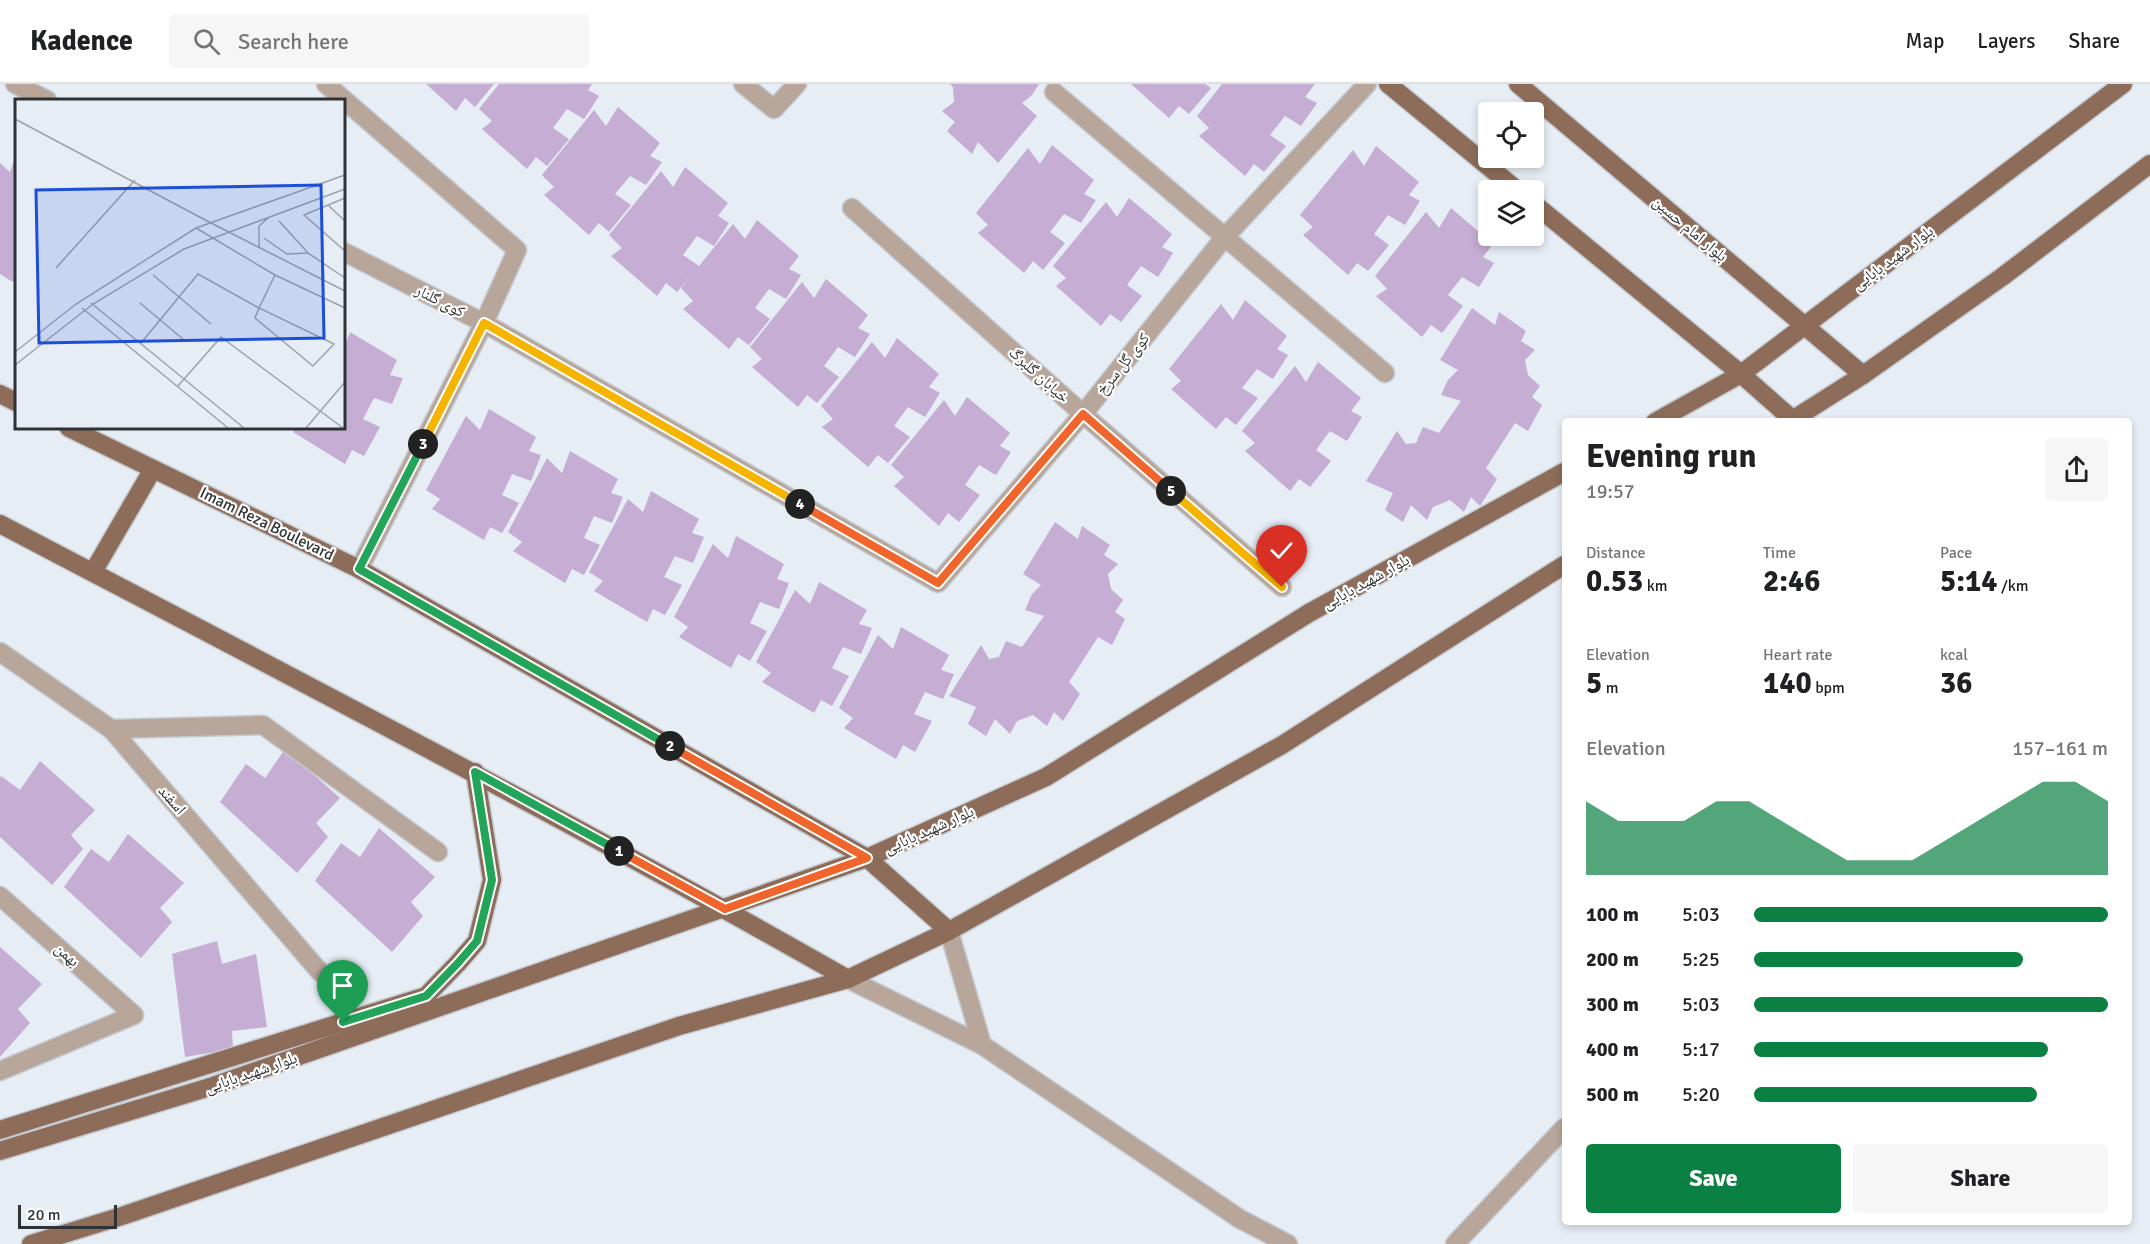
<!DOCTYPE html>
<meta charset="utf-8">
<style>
body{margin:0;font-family:Signika,"Noto Naskh Arabic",sans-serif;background:#f6f6f6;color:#202124;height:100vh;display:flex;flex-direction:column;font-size:22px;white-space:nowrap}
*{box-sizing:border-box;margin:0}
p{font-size:20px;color:#757577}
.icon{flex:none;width:33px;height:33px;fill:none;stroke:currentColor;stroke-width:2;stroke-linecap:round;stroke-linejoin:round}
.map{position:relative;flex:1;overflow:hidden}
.sheet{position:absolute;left:1562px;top:334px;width:570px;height:807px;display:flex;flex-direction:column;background:#fff;border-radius:6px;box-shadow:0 3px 9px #0003}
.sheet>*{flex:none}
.controls{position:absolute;left:1478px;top:18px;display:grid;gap:12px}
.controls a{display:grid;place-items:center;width:66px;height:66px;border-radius:6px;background:#fff;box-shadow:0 3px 9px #0003;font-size:30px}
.scale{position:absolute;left:18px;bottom:15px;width:99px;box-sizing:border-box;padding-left:6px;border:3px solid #2f3235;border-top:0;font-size:16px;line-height:21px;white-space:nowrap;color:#2f3235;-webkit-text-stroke:4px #fff;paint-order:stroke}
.pin{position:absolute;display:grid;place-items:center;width:51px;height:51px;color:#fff;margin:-62px -26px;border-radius:50% 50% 50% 0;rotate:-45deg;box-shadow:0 0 6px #0007}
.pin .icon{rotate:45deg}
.km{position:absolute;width:30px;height:30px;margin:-15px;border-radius:50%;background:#222;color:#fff;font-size:16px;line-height:30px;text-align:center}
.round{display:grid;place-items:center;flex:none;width:63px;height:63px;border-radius:6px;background:#f6f6f6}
.summary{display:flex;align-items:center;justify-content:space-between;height:102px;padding:0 24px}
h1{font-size:33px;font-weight:700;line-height:45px}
.figures{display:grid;grid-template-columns:repeat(3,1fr);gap:9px;height:102px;padding:6px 24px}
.figures div{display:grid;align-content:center}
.figures b{font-size:30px;font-weight:700}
.figures small{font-size:16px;font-weight:400}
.figures p{font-size:16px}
.chart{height:168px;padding:12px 24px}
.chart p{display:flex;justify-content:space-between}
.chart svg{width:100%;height:108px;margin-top:6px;fill:#0b8043;opacity:.7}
.primary-button{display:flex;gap:12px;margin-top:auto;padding:12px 24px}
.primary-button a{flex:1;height:69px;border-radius:6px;background:#0b8043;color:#fff;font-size:24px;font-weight:700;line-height:69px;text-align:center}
.primary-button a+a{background:#f6f6f6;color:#202124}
ul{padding:0 24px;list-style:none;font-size:20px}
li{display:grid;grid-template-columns:96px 72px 1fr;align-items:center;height:45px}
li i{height:15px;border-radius:8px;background:#0b8043}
header{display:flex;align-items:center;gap:36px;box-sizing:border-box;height:84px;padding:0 30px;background:#fff;border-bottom:2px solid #e0e0e0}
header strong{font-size:28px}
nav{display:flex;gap:33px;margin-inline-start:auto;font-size:21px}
.search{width:420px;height:54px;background:#f6f6f6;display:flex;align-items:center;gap:15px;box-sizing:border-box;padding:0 21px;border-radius:6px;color:#757577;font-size:22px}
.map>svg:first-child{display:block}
.building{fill:#c5add4}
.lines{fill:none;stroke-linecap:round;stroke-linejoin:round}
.minor-casing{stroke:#c5cbd2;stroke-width:21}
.major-casing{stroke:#c5cbd2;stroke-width:21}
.minor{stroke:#b9a69b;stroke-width:18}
.major{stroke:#8d6c59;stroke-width:18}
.split-1-casing{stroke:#fff;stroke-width:12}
.split-2-casing{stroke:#fff;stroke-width:12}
.split-3-casing{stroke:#fff;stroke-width:12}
.split-4-casing{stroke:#fff;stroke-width:12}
.split-5-casing{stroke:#fff;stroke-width:12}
.split-6-casing{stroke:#fff;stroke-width:12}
.split-1{stroke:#22a559;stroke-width:8}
.split-2{stroke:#f0652b;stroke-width:8}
.split-3{stroke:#22a559;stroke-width:8}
.split-4{stroke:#f5b400;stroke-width:8}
.split-5{stroke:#f0652b;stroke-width:8}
.split-6{stroke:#f5b400;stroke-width:8}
.labels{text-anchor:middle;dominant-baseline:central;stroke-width:4.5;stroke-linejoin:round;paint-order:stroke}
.street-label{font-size:16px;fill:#2f3235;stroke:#fff}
.inset-road{fill:none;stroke:#9da2a8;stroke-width:1.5}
.view{fill:#1d4ed8;fill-opacity:0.15;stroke:#1d4ed8;stroke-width:3}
.inset-edge{fill:none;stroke:#2f3235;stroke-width:3}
</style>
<header>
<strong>Kadence</strong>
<div class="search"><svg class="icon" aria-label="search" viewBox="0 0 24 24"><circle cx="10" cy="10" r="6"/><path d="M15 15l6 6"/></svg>Search here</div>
<nav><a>Map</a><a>Layers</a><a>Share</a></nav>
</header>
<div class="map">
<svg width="2150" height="1160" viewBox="0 0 2150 1160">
<rect width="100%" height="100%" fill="#e6edf5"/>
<g class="building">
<path d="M 426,0 L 494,0 L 475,23 L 465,14 L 456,27 Z"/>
<path d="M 499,0 L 592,0 L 588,6 L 599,12 L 584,35 L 567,25 L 553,44 L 569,55 L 547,82 L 536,73 L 527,85 L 482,45 L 492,37 L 479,25 Z"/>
<path d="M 950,0 L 1039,0 L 1032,11 L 1022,19 L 1037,32 L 998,79 L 978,58 L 972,70 L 947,47 L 955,38 L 942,27 L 954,18 L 953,3 Z"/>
<path d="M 1131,0 L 1205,0 L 1211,4 L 1189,30 L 1179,22 L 1169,34 Z"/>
<path d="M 1222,0 L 1315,0 L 1305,13 L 1317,19 L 1301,42 L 1285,32 L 1270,51 L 1286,62 L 1264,88 L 1254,80 L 1245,92 L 1199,52 L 1209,44 L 1197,32 Z"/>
<path d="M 618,23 L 660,59 L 650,72 L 662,78 L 646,101 L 630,92 L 615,110 L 631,121 L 609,148 L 599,139 L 589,151 L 544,111 L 554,103 L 542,91 L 594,26 L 606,42 Z"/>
<path d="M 1052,61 L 1094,96 L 1084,110 L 1096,116 L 1081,139 L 1064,130 L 1050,148 L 1065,159 L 1043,186 L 1033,177 L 1024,189 L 978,149 L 988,141 L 976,129 L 1028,64 L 1040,80 Z"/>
<path d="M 1376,62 L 1419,98 L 1409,111 L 1420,117 L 1405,141 L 1388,131 L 1374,150 L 1389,161 L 1368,187 L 1357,179 L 1348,191 L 1303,151 L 1313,143 L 1300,131 L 1353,66 L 1364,82 Z"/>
<path d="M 16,71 L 16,191 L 13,198 L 0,190 L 0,79 L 10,88 Z"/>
<path d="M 685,83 L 728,119 L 718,132 L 729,139 L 714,162 L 697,152 L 683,171 L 699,182 L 733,140 L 745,155 L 757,136 L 799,172 L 789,185 L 801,191 L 786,215 L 769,205 L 755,224 L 770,235 L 749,261 L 738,253 L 729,265 L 683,225 L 693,217 L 681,204 L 690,192 L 677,208 L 666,199 L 657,212 L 611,172 L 622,164 L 609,151 L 661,87 L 673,103 Z"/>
<path d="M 1129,114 L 1172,150 L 1162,163 L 1173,169 L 1158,193 L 1141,182 L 1127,201 L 1142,212 L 1121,238 L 1110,230 L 1101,242 L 1056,202 L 1066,194 L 1053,182 L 1106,118 L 1117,133 Z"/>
<path d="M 1451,124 L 1493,160 L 1483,173 L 1494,179 L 1479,203 L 1462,193 L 1448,211 L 1463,222 L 1442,249 L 1431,241 L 1422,253 L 1376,212 L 1387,205 L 1375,192 L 1426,128 L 1439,144 Z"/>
<path d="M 826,195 L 868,231 L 858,244 L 870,250 L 855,273 L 838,263 L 824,282 L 839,293 L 817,319 L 807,311 L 798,323 L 752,283 L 762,275 L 750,263 L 802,198 L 814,214 Z"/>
<path d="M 1245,216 L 1287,252 L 1277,265 L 1288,271 L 1273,295 L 1257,285 L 1242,304 L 1258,314 L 1236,341 L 1226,333 L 1216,345 L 1171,305 L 1181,297 L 1169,285 L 1221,220 L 1233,236 Z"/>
<path d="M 1472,224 L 1495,241 L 1499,228 L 1526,247 L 1521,257 L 1535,266 L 1525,276 L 1528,291 L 1540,302 L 1532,313 L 1542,321 L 1528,347 L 1515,339 L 1486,384 L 1497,395 L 1480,422 L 1471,413 L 1464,428 L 1450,416 L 1433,423 L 1427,436 L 1411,421 L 1403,438 L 1385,426 L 1393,409 L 1366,397 L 1397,347 L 1406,360 L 1416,359 L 1423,343 L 1439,349 L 1461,317 L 1441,311 L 1448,296 L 1458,286 L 1440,276 Z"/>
<path d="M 350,248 L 397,276 L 390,291 L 403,294 L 392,320 L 374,314 L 363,335 L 380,343 L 364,372 L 352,366 L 345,380 L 293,348 L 297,344 L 344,344 L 344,264 Z"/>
<path d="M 897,254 L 939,290 L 929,303 L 940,309 L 925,333 L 908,323 L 894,342 L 910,353 L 888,379 L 878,371 L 868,383 L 822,343 L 833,335 L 821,322 L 872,258 L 885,274 Z"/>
<path d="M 1318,278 L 1361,314 L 1351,327 L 1362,333 L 1347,357 L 1330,347 L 1316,366 L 1331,377 L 1310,403 L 1299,395 L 1290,407 L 1245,367 L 1255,359 L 1242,347 L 1295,282 L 1306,298 Z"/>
<path d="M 967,313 L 1010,349 L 1000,362 L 1011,368 L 996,391 L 979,381 L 965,401 L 980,411 L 959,438 L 948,429 L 939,442 L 894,402 L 904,393 L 891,381 L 944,316 L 955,332 Z"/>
<path d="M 489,325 L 536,353 L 529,367 L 541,371 L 531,397 L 512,390 L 502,411 L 519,419 L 502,449 L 490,443 L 484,456 L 432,425 L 440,415 L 426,406 L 466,332 L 480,346 Z"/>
<path d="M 570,367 L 618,395 L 611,409 L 623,413 L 612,439 L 594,432 L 584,454 L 600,461 L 584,491 L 572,485 L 565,499 L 513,467 L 522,458 L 508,448 L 547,374 L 562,389 Z"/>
<path d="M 651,407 L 699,435 L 692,449 L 704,453 L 693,479 L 675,472 L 664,493 L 682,501 L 665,531 L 653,525 L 647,538 L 594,507 L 603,497 L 589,488 L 628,415 L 643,428 Z"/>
<path d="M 1055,438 L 1078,455 L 1082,442 L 1110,461 L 1104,471 L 1118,480 L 1108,490 L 1111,505 L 1123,516 L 1115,528 L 1125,535 L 1112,561 L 1098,553 L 1069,598 L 1080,610 L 1063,637 L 1054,628 L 1047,642 L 1033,631 L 1017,637 L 1010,650 L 995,635 L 986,652 L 968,640 L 976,623 L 949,612 L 981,561 L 989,575 L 999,573 L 1006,557 L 1022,563 L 1044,532 L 1025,526 L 1032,510 L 1041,501 L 1023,490 Z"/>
<path d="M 736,452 L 784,480 L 777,495 L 789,499 L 779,525 L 760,518 L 750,539 L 767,547 L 750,577 L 738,570 L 731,584 L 679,553 L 688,543 L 674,533 L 713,460 L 728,474 Z"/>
<path d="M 819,498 L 867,526 L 859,540 L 872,544 L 861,570 L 843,563 L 832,584 L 849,592 L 832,622 L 821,616 L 814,629 L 762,598 L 771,589 L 756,578 L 795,506 L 810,520 Z"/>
<path d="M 901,543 L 949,571 L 941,586 L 954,590 L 943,615 L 925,608 L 914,630 L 932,637 L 915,668 L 903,661 L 896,675 L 844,644 L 853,634 L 839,624 L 878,551 L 893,565 Z"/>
<path d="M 285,665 L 340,714 L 316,739 L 328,753 L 297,789 L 220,718 L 246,680 L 265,694 Z"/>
<path d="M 40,677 L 95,726 L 71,751 L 83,765 L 52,801 L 0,753 L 0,694 L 1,692 L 20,706 Z"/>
<path d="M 379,744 L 435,793 L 411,818 L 423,832 L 392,868 L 315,797 L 341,759 L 360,773 Z"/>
<path d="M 128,750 L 184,799 L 160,824 L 172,838 L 141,874 L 64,803 L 91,765 L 109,778 Z"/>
<path d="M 217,857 L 222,880 L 256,870 L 267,943 L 232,947 L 233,965 L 185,973 L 172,870 Z"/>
<path d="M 0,863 L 42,900 L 18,925 L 30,939 L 0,973 Z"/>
</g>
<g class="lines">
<g class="minor-casing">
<g id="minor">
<path d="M 15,0 L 47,16"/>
<path d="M 326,0 L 517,166 L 484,239 L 938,499 L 1083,330 L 1224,154 L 1367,0"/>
<path d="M 743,0 L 774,25 L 797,0"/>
<path d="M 1054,8 L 1385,289"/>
<path d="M 852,124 L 1083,330 L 1282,503"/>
<path d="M 344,168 L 484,239 L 359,485"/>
<path d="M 0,568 L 111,645 L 320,888"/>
<path d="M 111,645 L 263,641 L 438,768"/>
<path d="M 0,812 L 134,931 L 0,987"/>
<path d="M 949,847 L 982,961"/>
<path d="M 848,895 L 982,961 L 1240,1135 L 1288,1160"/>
<path d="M 1455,1160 L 1564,1044"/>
</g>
</g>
<g class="major-casing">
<g id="major">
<path d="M 1388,0 L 1517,106"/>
<path d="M 1518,0 L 1863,291"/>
<path d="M 1533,119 L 1741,290 L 1792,335"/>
<path d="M 0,310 L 16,318"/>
<path d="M 1655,338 L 1741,290 L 2123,0"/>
<path d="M 1789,338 L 1863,291 L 2002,193 L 2150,80"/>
<path d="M 69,344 L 359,485 L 867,774 L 949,847"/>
<path d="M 0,440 C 284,589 569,736 848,895"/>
<path d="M 93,488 L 153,385"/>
<path d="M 0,1046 L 426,912 L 458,879 L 477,857 L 492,796 L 475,688"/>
<path d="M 0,1067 L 213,1002 L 867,774 L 1046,693 L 1309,529 L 1564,388"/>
<path d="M 31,1160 L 122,1132 L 679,942 L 848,895 L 949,847 L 1282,661 L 1564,481"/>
</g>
</g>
<use href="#minor" class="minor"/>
<use href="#major" class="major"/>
</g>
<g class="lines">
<g class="split-1-casing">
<path id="split-1" d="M 343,938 L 426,912 L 458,879 L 477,857 L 492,796 L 475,688 L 619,767"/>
</g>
<g class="split-2-casing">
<path id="split-2" d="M 619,767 L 725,825 L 867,774 L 670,662"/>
</g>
<g class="split-3-casing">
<path id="split-3" d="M 423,360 L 359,485 L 670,662"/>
</g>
<g class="split-4-casing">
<path id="split-4" d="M 423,360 L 484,239 L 800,420"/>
</g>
<g class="split-5-casing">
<path id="split-5" d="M 800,420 L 938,499 L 1083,330 L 1171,407"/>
</g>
<g class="split-6-casing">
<path id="split-6" d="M 1171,407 L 1282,503"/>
</g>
<use href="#split-1" class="split-1"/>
<use href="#split-2" class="split-2"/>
<use href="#split-3" class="split-3"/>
<use href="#split-4" class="split-4"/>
<use href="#split-5" class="split-5"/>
<use href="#split-6" class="split-6"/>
</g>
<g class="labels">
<g class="street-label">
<text transform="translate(1690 145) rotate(40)">بلوار امام حسین</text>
<text transform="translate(1893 174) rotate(-37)">بلوار شهید بابایی</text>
<text transform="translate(440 217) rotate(27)">کوی گلنار</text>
<text transform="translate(1123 280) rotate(-51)">کوی گل سرخ</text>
<text transform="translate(1039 291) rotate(42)">خیابان گلبرگ</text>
<text transform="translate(267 440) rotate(26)">Imam Reza Boulevard</text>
<text transform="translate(1366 498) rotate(-29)">بلوار شهید بابایی</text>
<text transform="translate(172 716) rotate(49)">اسفند</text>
<text transform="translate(929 746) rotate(-24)">بلوار شهید بابایی</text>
<text transform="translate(67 871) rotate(42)">بهمن</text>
<text transform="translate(251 989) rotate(-19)">بلوار شهید بابایی</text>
</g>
</g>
<g transform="translate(15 15)">
<rect width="330" height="330" fill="#e6edf5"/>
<path class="inset-road" d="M 0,20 L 194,123M 330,99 L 289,116 L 330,152M 313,106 L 330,122M 264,122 L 293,154 L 330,179M 194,123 L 330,192M 181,129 L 260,176 L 330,209M 249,139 L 272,155 L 293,154M 244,149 L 244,127 L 253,119M 41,169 L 120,81M 138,176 L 196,225M 76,204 L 229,329M 125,204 L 169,241M 67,209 L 213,329M 126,244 L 183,175 L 244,209 L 240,219 L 298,267 L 319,245 L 244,209 L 260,176M 0,253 L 61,205 L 181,129 L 330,76M 0,266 L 78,205 L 169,150 L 330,90M 162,288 L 206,238 L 328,329M 291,329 L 330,283"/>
<path class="view" d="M 306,86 L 309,239 L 24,244 L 21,91 Z"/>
<rect width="330" height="330" class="inset-edge"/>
</g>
</svg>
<div class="controls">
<a><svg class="icon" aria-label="locate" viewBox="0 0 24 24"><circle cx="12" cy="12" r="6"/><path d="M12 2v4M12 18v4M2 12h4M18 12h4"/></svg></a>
<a><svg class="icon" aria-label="layers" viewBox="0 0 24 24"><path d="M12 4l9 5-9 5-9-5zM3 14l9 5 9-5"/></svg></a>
</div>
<div class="scale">20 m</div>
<div class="pin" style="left:343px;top:938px;background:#1e9e55"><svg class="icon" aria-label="arrive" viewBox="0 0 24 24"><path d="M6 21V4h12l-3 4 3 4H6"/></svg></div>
<div class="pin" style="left:1282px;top:503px;background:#d93025"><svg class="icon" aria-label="check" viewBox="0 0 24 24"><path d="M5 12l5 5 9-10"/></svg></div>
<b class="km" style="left:619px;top:767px">1</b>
<b class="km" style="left:670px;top:662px">2</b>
<b class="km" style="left:423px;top:360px">3</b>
<b class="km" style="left:800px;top:420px">4</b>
<b class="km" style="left:1171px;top:407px">5</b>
<section class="sheet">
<div class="summary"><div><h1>Evening run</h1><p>19:57</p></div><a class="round"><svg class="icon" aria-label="share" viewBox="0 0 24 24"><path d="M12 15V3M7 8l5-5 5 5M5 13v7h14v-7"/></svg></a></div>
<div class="figures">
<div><p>Distance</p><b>0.53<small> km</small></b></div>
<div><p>Time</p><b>2:46</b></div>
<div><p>Pace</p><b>5:14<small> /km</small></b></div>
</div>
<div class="figures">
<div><p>Elevation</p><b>5<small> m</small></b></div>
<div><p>Heart rate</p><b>140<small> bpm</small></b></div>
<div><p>kcal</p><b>36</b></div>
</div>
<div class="chart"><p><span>Elevation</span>157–161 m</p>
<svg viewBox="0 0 160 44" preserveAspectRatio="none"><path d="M0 44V14L10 22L20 22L30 22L40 14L50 14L60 22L70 30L80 38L90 38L100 38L110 30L120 22L130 14L140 6L150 6L160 14V44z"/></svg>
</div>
<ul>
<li><b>100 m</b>5:03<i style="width:100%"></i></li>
<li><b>200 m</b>5:25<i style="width:76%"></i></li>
<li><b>300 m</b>5:03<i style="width:100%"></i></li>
<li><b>400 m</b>5:17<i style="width:83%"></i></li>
<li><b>500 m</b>5:20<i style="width:80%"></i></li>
</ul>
<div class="primary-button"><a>Save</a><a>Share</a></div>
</section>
</div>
